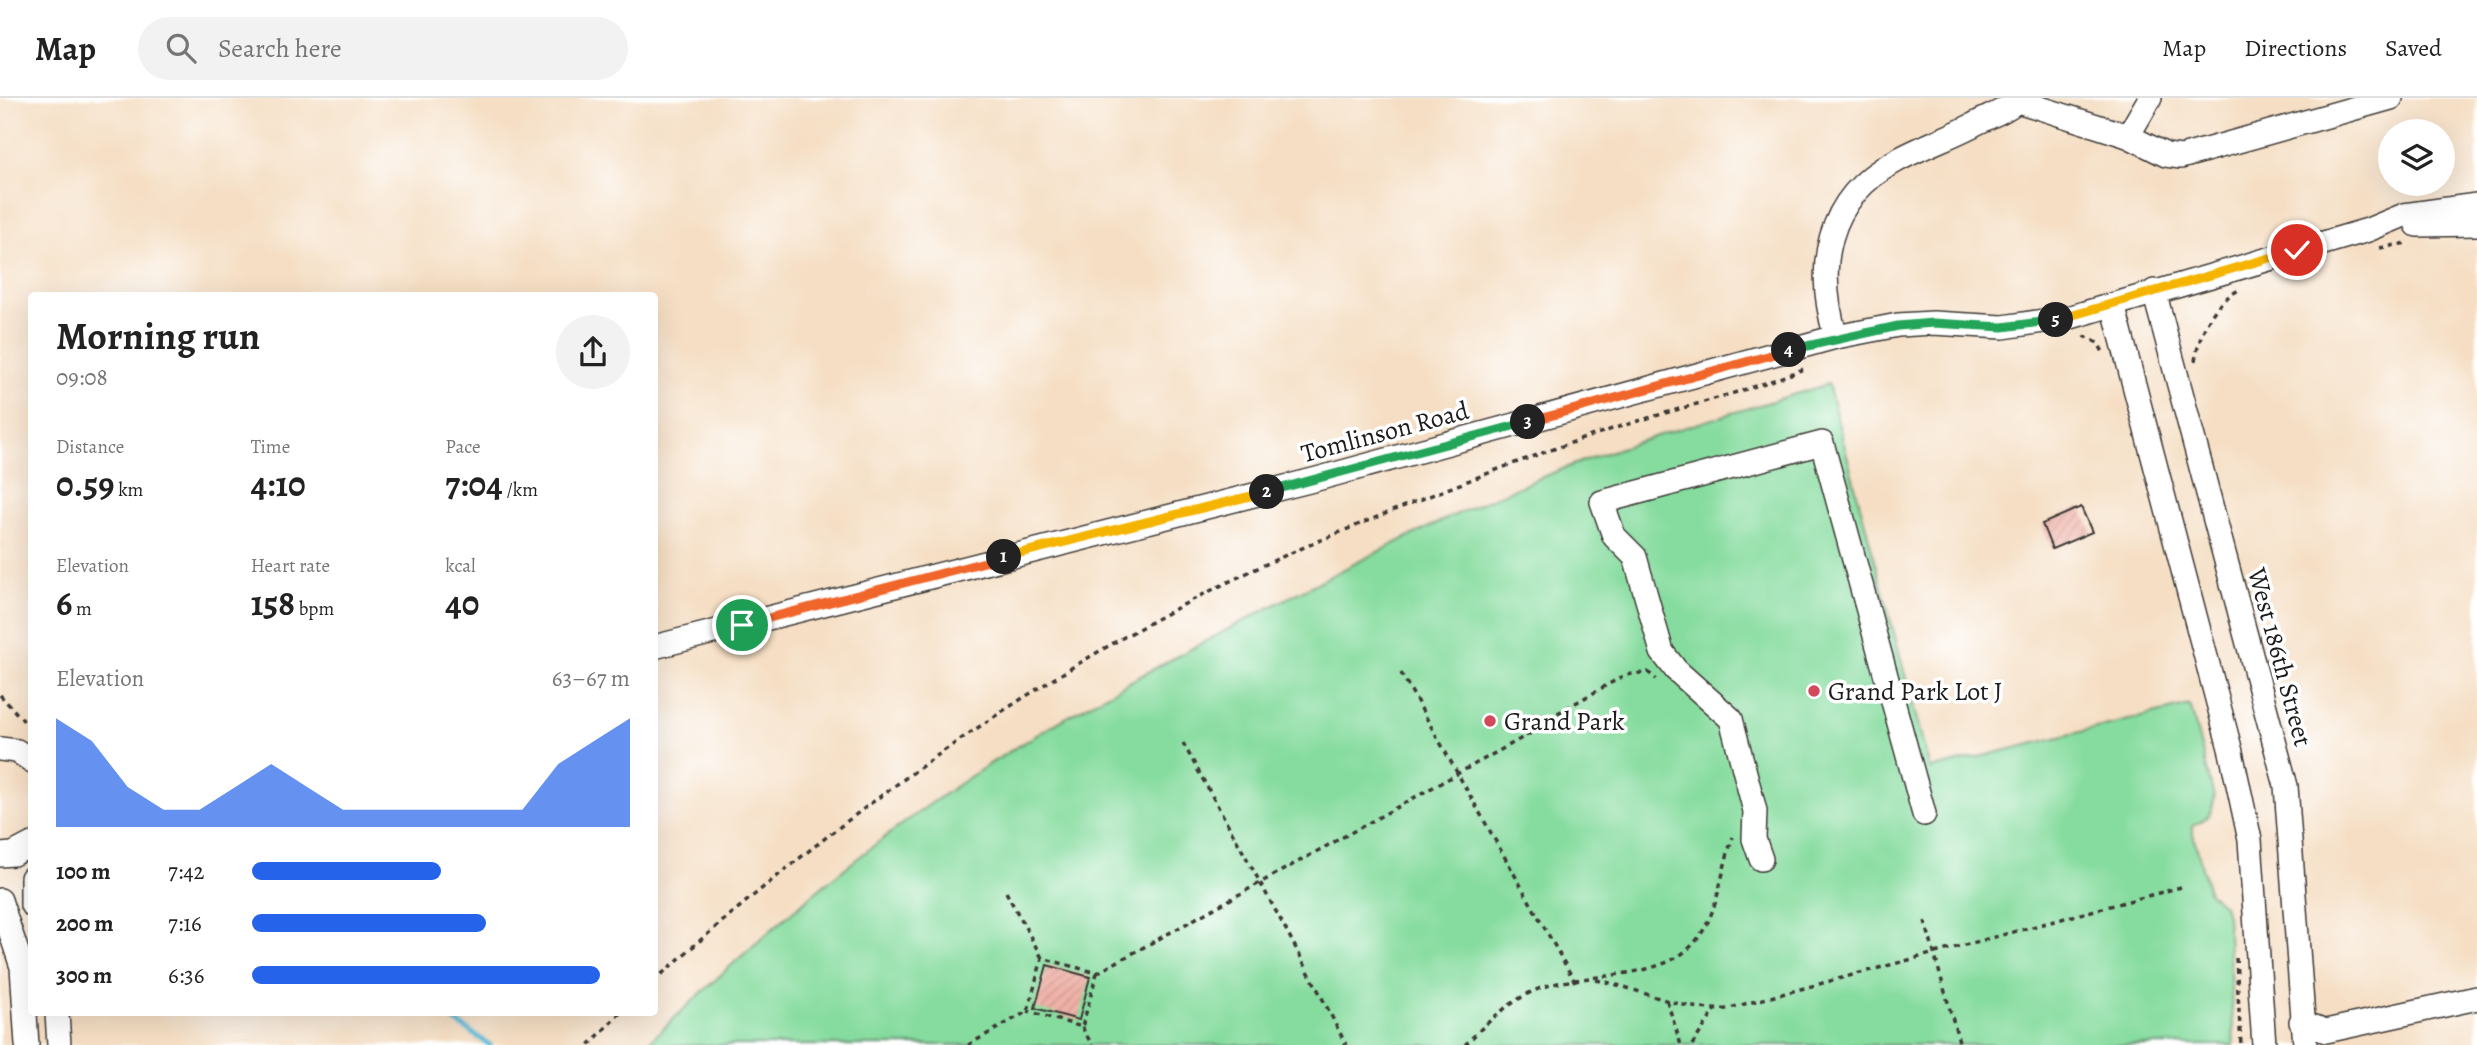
<!DOCTYPE html>
<meta charset="utf-8">
<style>
body{margin:0;font-family:Alegreya,serif;background:#f2f2f2;color:#222;height:100vh;display:flex;flex-direction:column;font-size:26px;white-space:nowrap}
*{box-sizing:border-box;margin:0}
p{font-size:23px;color:#767676}
.icon{flex:none;width:38px;height:38px;fill:none;stroke:currentColor;stroke-width:2;stroke-linecap:round;stroke-linejoin:round}
.map{position:relative;flex:1;overflow:hidden}
.details{position:absolute;left:28px;top:194px;width:630px;height:724px;display:flex;flex-direction:column;background:#fff;border-radius:7px;box-shadow:0 7px 28px #0002}
.details>*{flex:none}
.controls{position:absolute;left:2378px;top:21px;display:grid;gap:14px}
.controls a{display:grid;place-items:center;width:77px;height:77px;border-radius:50%;background:#fff;box-shadow:0 7px 28px #0002;font-size:35px}
.pin{position:absolute;display:grid;place-items:center;width:60px;height:60px;color:#fff;margin:-30px;border:4px solid #fff;border-radius:50%;box-shadow:0 2px 7px #0007}
.km{position:absolute;width:35px;height:35px;margin:-18px;border-radius:50%;background:#222;color:#fff;font-size:19px;line-height:35px;text-align:center}
.round{display:grid;place-items:center;flex:none;width:74px;height:74px;border-radius:37px;background:#f2f2f2}
.overview{display:flex;align-items:center;justify-content:space-between;height:119px;padding:0 28px}
h1{font-size:38px;font-weight:700;line-height:52px}
.stats{display:grid;grid-template-columns:repeat(3,1fr);gap:10px;height:119px;padding:7px 28px}
.stats div{display:grid;align-content:center}
.stats b{font-size:35px;font-weight:700}
.stats small{font-size:19px;font-weight:400}
.stats p{font-size:19px}
.chart{height:196px;padding:14px 28px}
.chart p{display:flex;justify-content:space-between}
.chart svg{width:100%;height:126px;margin-top:7px;fill:#2563eb;opacity:.7}
ul{padding:0 28px;list-style:none;font-size:23px}
li{display:grid;grid-template-columns:112px 84px 1fr;align-items:center;height:52px}
li i{height:18px;border-radius:9px;background:#2563eb}
header{display:flex;align-items:center;gap:42px;box-sizing:border-box;height:98px;padding:0 35px;background:#fff;border-bottom:2px solid #e0e0e0}
header strong{font-size:33px}
nav{display:flex;gap:38px;margin-inline-start:auto;font-size:24px}
.search{width:490px;height:63px;background:#f2f2f2;display:flex;align-items:center;gap:18px;box-sizing:border-box;padding:0 24px;border-radius:38px;color:#767676;font-size:26px}
.map>svg:first-child{display:block}
.garden{fill:#86dc9f;stroke:#517c5e;stroke-width:2}
.lines{fill:none;stroke-linecap:round;stroke-linejoin:round}
.stream{stroke:#5bbcda;stroke-width:5}
.building{fill:url(#building-hatch)}
.minor-casing{stroke:#3d3935;stroke-width:26}
.path{stroke:#3d3935;stroke-width:3.5;stroke-dasharray:5 5;stroke-linecap:butt}
.minor{stroke:#fff;stroke-width:23}
.split-1-casing{stroke:#fff;stroke-width:14}
.split-2-casing{stroke:#fff;stroke-width:14}
.split-3-casing{stroke:#fff;stroke-width:14}
.split-4-casing{stroke:#fff;stroke-width:14}
.split-5-casing{stroke:#fff;stroke-width:14}
.split-6-casing{stroke:#fff;stroke-width:14}
.split-1{stroke:#f0652b;stroke-width:9}
.split-2{stroke:#f5b400;stroke-width:9}
.split-3{stroke:#22a559;stroke-width:9}
.split-4{stroke:#f0652b;stroke-width:9}
.split-5{stroke:#22a559;stroke-width:9}
.split-6{stroke:#f5b400;stroke-width:9}
.poi-dot{fill:#d1495b;stroke:#fff;stroke-width:2.5}
.labels{text-anchor:middle;dominant-baseline:central;stroke-width:7;stroke-linejoin:round;paint-order:stroke}
.street-label{font-size:26px;fill:#1c1c1c;stroke:#fff}
.poi-label{font-size:26px;fill:#1c1c1c;stroke:#fff;text-anchor:start}
</style>
<header>
<strong>Map</strong>
<div class="search"><svg class="icon" aria-label="search" viewBox="0 0 24 24"><circle cx="10" cy="10" r="6"/><path d="M15 15l6 6"/></svg>Search here</div>
<nav><a>Map</a><a>Directions</a><a>Saved</a></nav>
</header>
<div class="map">
<svg width="2477" height="947" viewBox="0 0 2477 947">
<defs>
<pattern id="building-hatch" width="6" height="6" patternUnits="userSpaceOnUse" patternTransform="scale(1.75)"><rect width="6" height="6" fill="#f0b2a9"/><path d="M-1 1l2-2M0 6l6-6M5 7l2-2" fill="none" stroke="#cd9891"/></pattern>
</defs>
<rect width="100%" height="100%" fill="#fff"/>
<filter id="ink" filterUnits="userSpaceOnUse"><feTurbulence type="fractalNoise" baseFrequency=".0143" numOctaves="2"/><feDisplacementMap in="SourceGraphic" scale="14" xChannelSelector="R" yChannelSelector="G"/><feConvolveMatrix kernelMatrix="1 2 1 2 8 2 1 2 1" color-interpolation-filters="sRGB"/></filter>
<filter id="wash" filterUnits="userSpaceOnUse"><feTurbulence type="fractalNoise" baseFrequency=".00686" numOctaves="4" result="noise"/><feDisplacementMap in="SourceGraphic" scale="28" xChannelSelector="R" yChannelSelector="G"/><feGaussianBlur stdDeviation="1.57" result="paint"/><feColorMatrix in="noise" values="0 0 0 0 0 0 0 0 0 0 0 0 0 0 0 0 0 1.4 0 .05"/><feComposite in="paint" operator="in"/></filter>
<g filter="url(#wash)">
<rect width="100%" height="100%" fill="#f5dec3"/>
<path class="garden" d="M 1828,286 L 1930,671 L 2190,607 L 2214,699 C 2213,714 2208,722 2193,727 L 2193,736 L 2209,795 L 2224,808 L 2227,818 L 2234,947 L 646,947 C 747,850 851,758 968,680 C 1062,618 1162,566 1261,514 C 1358,463 1458,412 1560,372 C 1647,338 1739,314 1828,286 Z"/>
<g class="lines">
<g class="stream">
<path d="M 443,915 L 490,947"/>
<path d="M 529,947 L 551,946"/>
</g>
</g>
<g id="blocks">
<g class="building">
<path d="M 2081,409 L 2092,434 L 2052,451 L 2042,426 Z"/>
<path d="M 1047,867 L 1090,879 L 1079,922 L 1035,910 Z"/>
</g>
</g>
</g>
<g filter="url(#ink)">
<use href="#blocks" fill-opacity="0" stroke="#3d3935" stroke-width="2"/>
<g class="lines">
<g class="minor-casing">
<g id="minor">
<path d="M 2018,3 L 2128,38 L 2166,57 L 2181,59 L 2391,0"/>
<path d="M 2128,38 L 2150,0"/>
<path d="M 2417,127 L 2477,126"/>
<path d="M 2154,193 L 2286,688 L 2305,947"/>
<path d="M 2113,207 L 2231,654 L 2250,742 L 2264,947"/>
<path d="M 1836,239 C 1815,170 1825,100 1896,63 C 1921,49 1948,40 1973,27 C 1987,19 2010,12 2019,0"/>
<path d="M 654,549 L 1317,381 L 1836,239 L 1898,227 L 1933,225 L 2003,229 L 2071,219 L 2368,132 L 2404,117 L 2477,107"/>
<path d="M 0,651 L 17,653 L 32,663"/>
<path d="M 0,757 L 13,756 L 32,746"/>
<path d="M 1761,761 L 1754,741 L 1755,713 L 1731,621 L 1676,572 L 1662,554 L 1635,459 L 1614,438 L 1602,404 L 1822,345 L 1924,716"/>
<path d="M 32,780 L 32,807"/>
<path d="M 0,802 L 22,869 L 27,947"/>
<path d="M 57,915 L 59,947"/>
<path d="M 2301,924 L 2326,933 L 2477,900"/>
</g>
</g>
<g class="path">
<path d="M 2380,150 L 2407,145"/>
<path d="M 2084,238 L 2098,245 L 2103,254"/>
<path d="M 2195,263 C 2200,234 2212,206 2239,192"/>
<path d="M 1401,575 L 1575,884"/>
<path d="M 0,597 L 32,632"/>
<path d="M 1183,645 C 1238,746 1295,844 1346,947"/>
<path d="M 1006,794 L 1042,860"/>
<path d="M 1925,823 L 1960,947"/>
<path d="M 2236,860 L 2241,947"/>
<path d="M 1097,875 L 1551,624 L 1556,616 L 1625,577 L 1648,574 L 1656,581"/>
<path d="M 1596,882 C 1640,890 1681,914 1726,911 L 2181,789"/>
<path d="M 654,883 C 844,713 1072,548 1307,448 C 1403,408 1499,369 1597,336 C 1666,313 1738,297 1806,270"/>
<path d="M 1667,903 L 1681,947"/>
<path d="M 1082,929 L 1092,947"/>
<path d="M 589,947 L 620,915"/>
<path d="M 968,947 L 1028,913 L 1042,860 L 1097,875 L 1082,929 L 1028,913"/>
<path d="M 1465,947 C 1487,924 1516,897 1547,888 C 1591,874 1662,883 1695,844 C 1720,814 1720,774 1733,739"/>
<path d="M 1692,947 L 1716,911"/>
</g>
<use href="#minor" class="minor"/>
</g>
</g>
<g class="lines" filter="url(#ink)">
<g class="split-1-casing">
<path id="split-1" d="M 742,527 L 1004,459"/>
</g>
<g class="split-2-casing">
<path id="split-2" d="M 1004,459 L 1267,394"/>
</g>
<g class="split-3-casing">
<path id="split-3" d="M 1267,394 L 1528,324"/>
</g>
<g class="split-4-casing">
<path id="split-4" d="M 1528,324 L 1789,252"/>
</g>
<g class="split-5-casing">
<path id="split-5" d="M 1789,252 L 1898,228 L 1933,225 L 2003,229 L 2056,222"/>
</g>
<g class="split-6-casing">
<path id="split-6" d="M 2056,222 L 2297,152"/>
</g>
<use href="#split-1" class="split-1"/>
<use href="#split-2" class="split-2"/>
<use href="#split-3" class="split-3"/>
<use href="#split-4" class="split-4"/>
<use href="#split-5" class="split-5"/>
<use href="#split-6" class="split-6"/>
</g>
<g class="poi-dot">
<circle cx="1814" cy="593" r="7"/>
<circle cx="1490" cy="623" r="7"/>
</g>
<g class="labels">
<g class="street-label">
<text transform="translate(1385 334) rotate(-15)">Tomlinson Road</text>
<text transform="translate(2280 559) rotate(75)">West 186th Street</text>
</g>
<g class="poi-label">
<text x="1828" y="593">Grand Park Lot J</text>
<text x="1504" y="623">Grand Park</text>
</g>
</g>
</svg>
<div class="controls">
<a><svg class="icon" aria-label="layers" viewBox="0 0 24 24"><path d="M12 4l9 5-9 5-9-5zM3 14l9 5 9-5"/></svg></a>
</div>
<div class="pin" style="left:742px;top:527px;background:#1e9e55"><svg class="icon" aria-label="arrive" viewBox="0 0 24 24"><path d="M6 21V4h12l-3 4 3 4H6"/></svg></div>
<div class="pin" style="left:2297px;top:152px;background:#d93025"><svg class="icon" aria-label="check" viewBox="0 0 24 24"><path d="M5 12l5 5 9-10"/></svg></div>
<b class="km" style="left:1004px;top:459px">1</b>
<b class="km" style="left:1267px;top:394px">2</b>
<b class="km" style="left:1528px;top:324px">3</b>
<b class="km" style="left:1789px;top:252px">4</b>
<b class="km" style="left:2056px;top:222px">5</b>
<section class="details">
<div class="overview"><div><h1>Morning run</h1><p>09:08</p></div><a class="round"><svg class="icon" aria-label="share" viewBox="0 0 24 24"><path d="M12 15V3M7 8l5-5 5 5M5 13v7h14v-7"/></svg></a></div>
<div class="stats">
<div><p>Distance</p><b>0.59<small> km</small></b></div>
<div><p>Time</p><b>4:10</b></div>
<div><p>Pace</p><b>7:04<small> /km</small></b></div>
</div>
<div class="stats">
<div><p>Elevation</p><b>6<small> m</small></b></div>
<div><p>Heart rate</p><b>158<small> bpm</small></b></div>
<div><p>kcal</p><b>40</b></div>
</div>
<div class="chart"><p><span>Elevation</span>63–67 m</p>
<svg viewBox="0 0 160 44" preserveAspectRatio="none"><path d="M0 44V6L10 14L20 30L30 38L40 38L50 30L60 22L70 30L80 38L90 38L100 38L110 38L120 38L130 38L140 22L150 14L160 6V44z"/></svg>
</div>
<ul>
<li><b>100 m</b>7:42<i style="width:50%"></i></li>
<li><b>200 m</b>7:16<i style="width:62%"></i></li>
<li><b>300 m</b>6:36<i style="width:92%"></i></li>
</ul>
</section>
</div>
